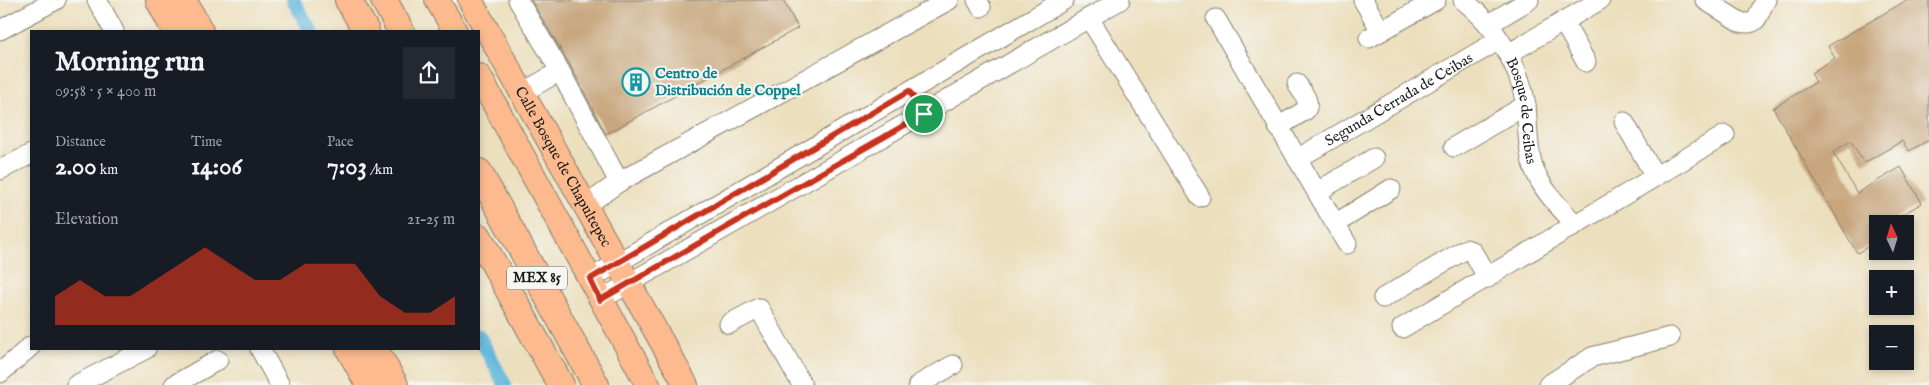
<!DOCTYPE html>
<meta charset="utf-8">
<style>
body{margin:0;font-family:"IM FELL English",serif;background:#242831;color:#f1f3f6;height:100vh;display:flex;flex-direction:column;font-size:19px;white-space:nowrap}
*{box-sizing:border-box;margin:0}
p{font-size:16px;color:#9ea1a6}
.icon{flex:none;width:28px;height:28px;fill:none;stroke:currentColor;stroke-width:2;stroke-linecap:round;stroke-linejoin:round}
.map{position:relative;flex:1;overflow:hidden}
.side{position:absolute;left:30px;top:30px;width:450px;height:320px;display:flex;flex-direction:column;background:#171b24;border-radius:0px;box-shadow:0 2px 8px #0003}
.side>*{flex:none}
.needle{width:32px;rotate:356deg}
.buttons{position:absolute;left:1869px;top:215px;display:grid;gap:10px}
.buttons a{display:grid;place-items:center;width:45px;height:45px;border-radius:0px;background:#171b24;box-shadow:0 2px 8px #0003;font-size:25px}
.pin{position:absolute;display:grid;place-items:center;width:42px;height:42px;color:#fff;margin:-21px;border:2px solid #fff;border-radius:50%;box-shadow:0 1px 5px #0007}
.round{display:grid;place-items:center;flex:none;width:52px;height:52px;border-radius:0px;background:#242831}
.overview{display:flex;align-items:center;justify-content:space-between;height:85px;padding:0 25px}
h1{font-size:28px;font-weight:700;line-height:38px}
.stats{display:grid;grid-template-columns:repeat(3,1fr);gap:8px;height:85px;padding:5px 25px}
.stats div{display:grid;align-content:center}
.stats b{font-size:25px;font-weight:700}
.stats small{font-size:14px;font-weight:400}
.stats p{font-size:14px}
.chart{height:140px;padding:10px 25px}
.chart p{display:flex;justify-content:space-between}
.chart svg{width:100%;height:90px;margin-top:5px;fill:#c8321e;opacity:.7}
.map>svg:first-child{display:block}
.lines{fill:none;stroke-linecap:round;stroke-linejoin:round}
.canal{stroke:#5db6da;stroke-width:14}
.building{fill:#c7a67d}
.minor-casing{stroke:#847e6c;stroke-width:21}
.major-casing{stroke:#847e6c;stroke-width:26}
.highway-casing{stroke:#847e6c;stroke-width:28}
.minor{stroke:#fff;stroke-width:19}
.major{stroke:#fcba8e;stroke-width:24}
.highway{stroke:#fcba8e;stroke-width:26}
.route-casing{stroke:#fff;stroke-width:10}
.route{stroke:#c8321e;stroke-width:6}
.labels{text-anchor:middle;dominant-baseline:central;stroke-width:4;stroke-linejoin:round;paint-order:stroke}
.shield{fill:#f6f6f2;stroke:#5d5d5c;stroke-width:1}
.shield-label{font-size:14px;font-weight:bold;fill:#1c1c1c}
.culture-label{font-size:15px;font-weight:bold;fill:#0d838f;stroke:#f6f6f2;text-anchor:start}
.street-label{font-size:15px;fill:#1c1c1c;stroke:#f6f6f2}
</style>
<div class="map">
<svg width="1929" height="385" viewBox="0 0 1929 385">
<rect width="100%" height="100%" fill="#f6f6f2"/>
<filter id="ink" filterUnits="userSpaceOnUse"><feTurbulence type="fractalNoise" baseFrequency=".02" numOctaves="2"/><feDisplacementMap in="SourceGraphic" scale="10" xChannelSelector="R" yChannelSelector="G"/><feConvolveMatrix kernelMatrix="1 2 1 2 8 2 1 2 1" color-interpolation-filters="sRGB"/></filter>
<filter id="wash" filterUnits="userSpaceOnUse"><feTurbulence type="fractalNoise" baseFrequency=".0096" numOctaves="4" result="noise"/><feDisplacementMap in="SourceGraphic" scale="20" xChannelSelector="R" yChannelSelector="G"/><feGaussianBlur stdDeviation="1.12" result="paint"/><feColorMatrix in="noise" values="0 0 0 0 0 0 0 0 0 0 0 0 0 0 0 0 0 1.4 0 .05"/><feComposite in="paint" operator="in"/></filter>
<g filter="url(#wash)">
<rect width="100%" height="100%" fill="#ecdfbd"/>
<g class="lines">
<g class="canal">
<path d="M 293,0 L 311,31"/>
<path d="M 479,336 L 505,385"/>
</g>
</g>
<g id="blocks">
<g class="building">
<path d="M 531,0 L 783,0 L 798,28 L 606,134 L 570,65 Z"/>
<path d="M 1907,0 L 1929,0 L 1929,140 L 1909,151 L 1902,141 L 1864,163 L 1851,141 L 1833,152 L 1857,193 L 1901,167 L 1922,203 L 1886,224 L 1878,224 L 1878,241 L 1857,253 L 1773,108 L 1816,82 L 1811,73 L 1835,58 L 1828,46 Z"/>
</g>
</g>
</g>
<g filter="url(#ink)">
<use href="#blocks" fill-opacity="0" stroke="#847e6c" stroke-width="1"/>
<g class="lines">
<g class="minor-casing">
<g id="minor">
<path d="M 97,0 L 114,31"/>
<path d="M 518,0 L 560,71 L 619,182 L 585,206"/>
<path d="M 977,0 L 981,7"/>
<path d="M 1363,0 L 1381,31"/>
<path id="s1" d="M 1463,0 C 1495,25 1520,65 1526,106 C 1528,125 1527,147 1533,166 C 1541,189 1559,207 1575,224"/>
<path d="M 1705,0 L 1740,22 C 1761,27 1757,12 1766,0"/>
<path d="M 1089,18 L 1200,197"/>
<path d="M 1216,19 L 1347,244"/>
<path d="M 1563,21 L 1586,62"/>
<path d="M 1489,24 L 1529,0"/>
<path d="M 0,30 L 56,0"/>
<path d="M 1369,38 L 1436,0"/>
<path d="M 1508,54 L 1600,0"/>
<path d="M 522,93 L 560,71"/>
<path d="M 1624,122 L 1655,176"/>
<path d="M 1278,127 L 1306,110 C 1311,101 1302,92 1297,84"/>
<path d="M 1454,147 L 1526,105"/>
<path id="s2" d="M 1297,159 L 1499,40"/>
<path d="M 0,170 L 31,154"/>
<path d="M 619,182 L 949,0"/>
<path d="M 1317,192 L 1374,158"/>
<path d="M 1335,224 L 1391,189"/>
<path d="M 590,279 L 1064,0"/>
<path d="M 1383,298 L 1466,249 L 1472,251 L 1488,278"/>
<path d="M 600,300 L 1120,0"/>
<path d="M 729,324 L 759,308 L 802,385"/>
<path d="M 1402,328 L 1725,135"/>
<path d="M 260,349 L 280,385"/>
<path d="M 0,373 L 31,346"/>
<path d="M 76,385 L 146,349"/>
<path d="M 174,385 L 218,360"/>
<path d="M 918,385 L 953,365"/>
<path d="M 1548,385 L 1592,357 L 1670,337"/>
</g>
</g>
<g class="major-casing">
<g id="major">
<path d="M 437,0 L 455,31"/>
<path id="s3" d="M 470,0 L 686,385"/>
<path d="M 479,76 L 648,385"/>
</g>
</g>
<g class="highway-casing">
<g id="highway">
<path d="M 159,0 L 175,31"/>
<path d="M 183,0 L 200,31"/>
<path d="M 348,0 L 366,31"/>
<path d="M 384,0 L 401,31"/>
<path d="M 479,172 L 596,385"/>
<path d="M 479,237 L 561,385"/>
<path d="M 349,349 L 369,385"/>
<path d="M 375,349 L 395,385"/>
</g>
</g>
<use href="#minor" class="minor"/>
<use href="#major" class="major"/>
<use href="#highway" class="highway"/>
</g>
</g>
<g class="lines" filter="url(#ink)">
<g class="route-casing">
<path id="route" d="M 909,91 L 924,114 L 600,300 L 590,279 Z"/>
</g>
<use href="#route" class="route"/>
</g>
<defs>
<g id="building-ring" transform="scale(1.4375)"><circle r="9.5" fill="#f6f6f2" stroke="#0f9aa8" stroke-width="1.5"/><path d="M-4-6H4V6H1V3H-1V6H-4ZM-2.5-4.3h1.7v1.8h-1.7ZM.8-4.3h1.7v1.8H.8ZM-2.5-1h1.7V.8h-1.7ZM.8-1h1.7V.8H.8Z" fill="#0f9aa8"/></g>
</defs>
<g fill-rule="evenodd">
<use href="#building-ring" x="636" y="82"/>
</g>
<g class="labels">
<rect class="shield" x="507" y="266.5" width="60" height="23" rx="4"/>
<g class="shield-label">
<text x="537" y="278">MEX 85</text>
</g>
<g class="culture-label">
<text x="655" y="73">Centro de<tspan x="655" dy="17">Distribución de Coppel</tspan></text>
</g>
<g class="street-label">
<text stroke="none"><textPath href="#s2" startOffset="118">Segunda Cerrada de Ceibas</textPath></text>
<text stroke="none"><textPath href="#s1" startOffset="130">Bosque de Ceibas</textPath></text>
<text stroke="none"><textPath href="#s3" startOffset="191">Calle Bosque de Chapultepec</textPath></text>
</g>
</g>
</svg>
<div class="buttons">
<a><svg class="needle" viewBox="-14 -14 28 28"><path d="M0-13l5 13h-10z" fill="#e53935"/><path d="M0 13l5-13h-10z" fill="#9ea1a6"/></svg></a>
<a>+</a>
<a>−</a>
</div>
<div class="pin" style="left:924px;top:114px;background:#1e9e55"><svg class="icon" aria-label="arrive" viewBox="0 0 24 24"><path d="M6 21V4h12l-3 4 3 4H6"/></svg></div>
<section class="side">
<div class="overview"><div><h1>Morning run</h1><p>09:58 · 5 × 400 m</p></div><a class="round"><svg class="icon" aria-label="share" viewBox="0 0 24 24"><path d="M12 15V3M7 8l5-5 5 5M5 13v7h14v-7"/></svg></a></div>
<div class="stats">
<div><p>Distance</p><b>2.00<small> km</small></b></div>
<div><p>Time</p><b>14:06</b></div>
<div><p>Pace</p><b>7:03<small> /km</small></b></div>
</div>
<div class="chart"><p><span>Elevation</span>21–25 m</p>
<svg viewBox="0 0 160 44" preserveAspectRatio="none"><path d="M0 44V30L10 22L20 30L30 30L40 22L50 14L60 6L70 14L80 22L90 22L100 14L110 14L120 14L130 30L140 38L150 38L160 30V44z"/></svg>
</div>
</section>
</div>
